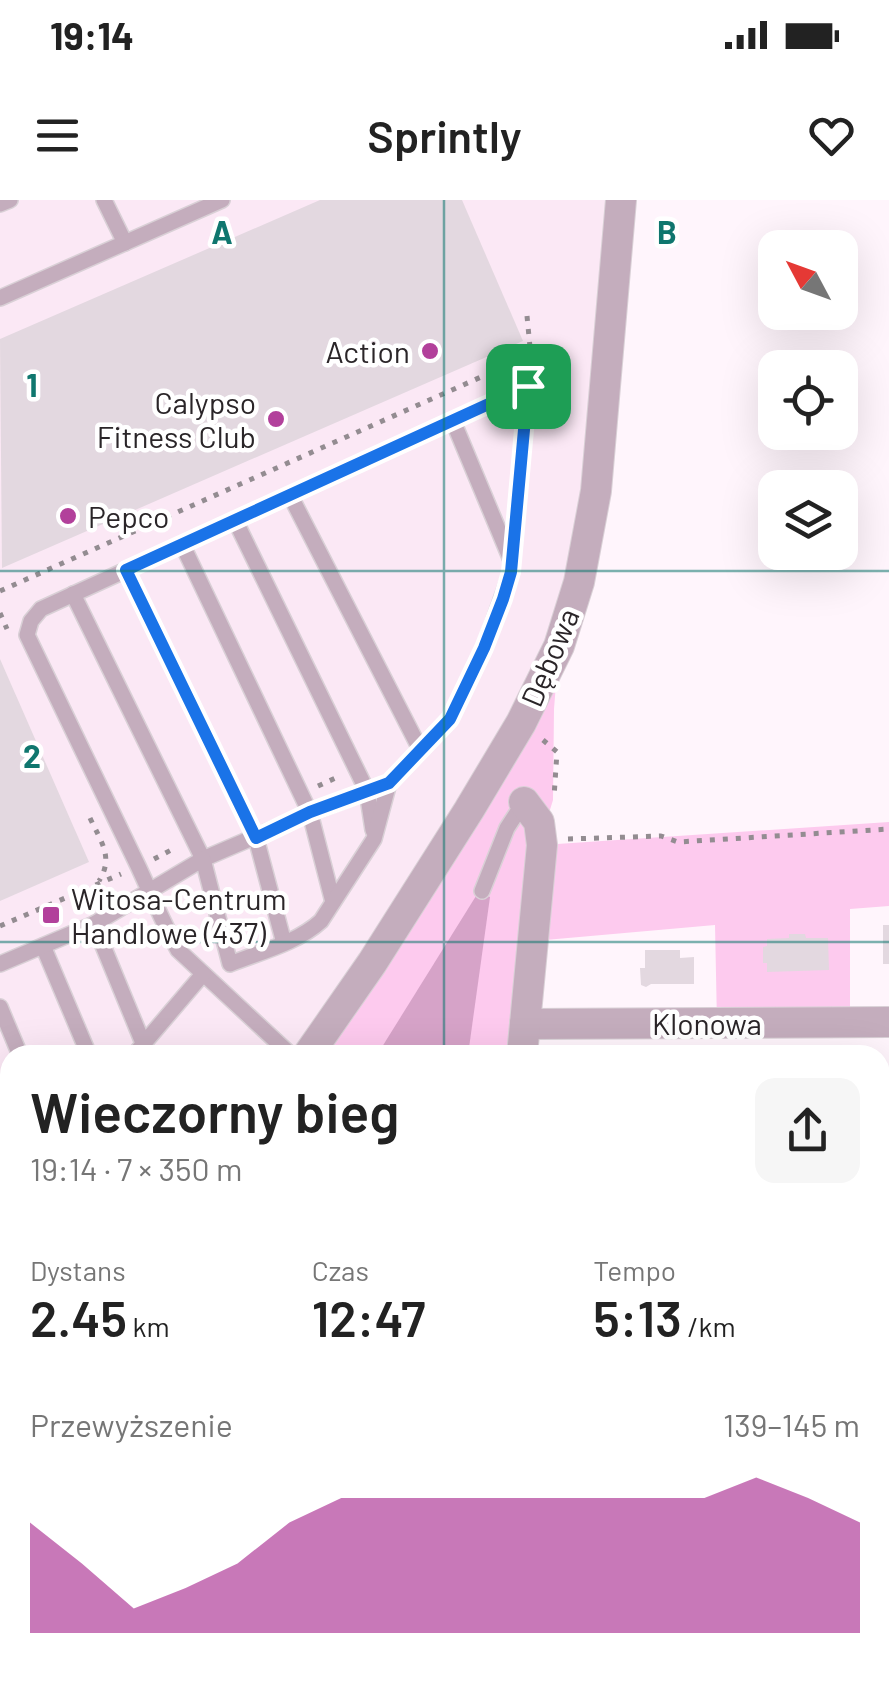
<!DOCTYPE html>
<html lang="pl">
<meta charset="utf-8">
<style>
body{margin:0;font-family:Barlow,sans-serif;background:#f6f6f6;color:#222;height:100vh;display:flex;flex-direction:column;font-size:38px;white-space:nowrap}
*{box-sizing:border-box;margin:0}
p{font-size:32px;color:#767676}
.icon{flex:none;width:55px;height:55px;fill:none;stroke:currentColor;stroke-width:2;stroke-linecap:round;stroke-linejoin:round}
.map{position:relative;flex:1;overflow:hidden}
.details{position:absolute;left:0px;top:845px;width:890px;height:640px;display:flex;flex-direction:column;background:#fff;border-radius:30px 30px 0 0;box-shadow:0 10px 40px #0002}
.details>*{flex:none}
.needle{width:65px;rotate:311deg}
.fabs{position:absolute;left:758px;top:30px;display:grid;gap:20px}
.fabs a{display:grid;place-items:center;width:100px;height:100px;border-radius:20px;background:#fff;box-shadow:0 10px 40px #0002;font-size:50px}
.pin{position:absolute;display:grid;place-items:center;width:85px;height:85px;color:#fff;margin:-42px;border-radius:20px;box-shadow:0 5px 15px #0006}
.round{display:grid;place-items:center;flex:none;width:105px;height:105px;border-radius:20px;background:#f6f6f6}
.headline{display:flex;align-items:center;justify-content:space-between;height:170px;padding:0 30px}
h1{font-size:55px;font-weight:600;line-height:75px}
.stats{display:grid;grid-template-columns:repeat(3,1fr);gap:15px;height:170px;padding:10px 30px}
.stats div{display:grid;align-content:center}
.stats b{font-size:50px;font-weight:600}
.stats small{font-size:28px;font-weight:400}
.stats p{font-size:28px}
.chart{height:280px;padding:20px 30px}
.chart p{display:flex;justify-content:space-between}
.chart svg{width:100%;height:180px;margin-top:10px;fill:#b2409b;opacity:.7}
.status{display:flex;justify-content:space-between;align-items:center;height:70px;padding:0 50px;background:#fff;direction:ltr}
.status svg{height:28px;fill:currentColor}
header{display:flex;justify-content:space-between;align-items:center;height:130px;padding:0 30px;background:#fff;font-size:45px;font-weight:600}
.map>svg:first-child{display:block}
.built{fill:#fbe8f5}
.green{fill:#fdcaee}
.water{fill:#d6a3c8}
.building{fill:#e3d8e0}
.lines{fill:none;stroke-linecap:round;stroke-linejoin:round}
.service-casing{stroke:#d9d0d6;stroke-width:18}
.minor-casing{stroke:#d9d0d6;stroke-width:32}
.path{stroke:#938c91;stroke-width:5;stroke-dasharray:5 8;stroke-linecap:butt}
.service{stroke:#c4adbd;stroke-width:15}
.minor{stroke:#c4adbd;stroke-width:30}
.route-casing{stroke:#fff;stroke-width:20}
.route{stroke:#1a73e8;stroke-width:12}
.grid{fill:none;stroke:#0f766e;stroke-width:2.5;stroke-opacity:0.55}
.poi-dot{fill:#b2409b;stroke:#fff;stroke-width:4}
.labels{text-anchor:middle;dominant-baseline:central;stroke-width:9;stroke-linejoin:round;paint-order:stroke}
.poi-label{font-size:30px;fill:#2a2528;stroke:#fff;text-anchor:end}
.street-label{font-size:30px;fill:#2a2528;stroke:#fff}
.grid-label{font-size:32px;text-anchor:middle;font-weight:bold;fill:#0f766e;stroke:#fff;stroke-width:9;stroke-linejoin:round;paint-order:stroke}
</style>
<div class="status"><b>19:14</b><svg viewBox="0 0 49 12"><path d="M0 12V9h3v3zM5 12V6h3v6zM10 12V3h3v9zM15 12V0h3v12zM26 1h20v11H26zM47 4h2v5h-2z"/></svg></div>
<header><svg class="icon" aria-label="menu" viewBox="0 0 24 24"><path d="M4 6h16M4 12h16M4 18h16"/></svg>Sprintly<svg class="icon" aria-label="heart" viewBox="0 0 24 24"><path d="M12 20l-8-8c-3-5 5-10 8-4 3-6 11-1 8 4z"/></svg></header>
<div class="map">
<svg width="889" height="1485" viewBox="0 0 889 1485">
<rect width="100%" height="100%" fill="#fff5fc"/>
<path class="built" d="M 0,0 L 621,0 L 571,412 L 308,855 L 10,855 L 10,1240 L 0,1247 Z"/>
<path class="green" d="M 559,446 L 554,509 L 553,600 L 541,639 L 542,645 L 889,622 L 889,706 L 850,709 L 850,822 L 717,823 L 715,725 L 534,741 L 522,855 L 308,855 Z"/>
<path class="water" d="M 483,693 L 490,697 L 468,855 L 377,855 L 476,696 Z"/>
<g class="building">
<path d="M 320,0 L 462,0 L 523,141 L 2,368 L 0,139 Z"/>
<path d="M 0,459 L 89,662 L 0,701 Z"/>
<rect x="883" y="725" width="6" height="39"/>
<path d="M 789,734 L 805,734 L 806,738 L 828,738 L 829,770 L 767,772 L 767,763 L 763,763 L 763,747 L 767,746 L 767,739 L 789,738 Z"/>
<path d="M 645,750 L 680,750 L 680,758 L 694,757 L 694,784 L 651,784 L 646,787 L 641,785 L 640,768 L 645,768 Z"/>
<rect x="880" y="1250" width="9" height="37"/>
<path d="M 5,1427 L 10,1430 L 10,1475 L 80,1475 L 95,1485 L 0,1485 L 0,1436 Z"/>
</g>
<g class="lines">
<g class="service-casing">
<g id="service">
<path d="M 104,0 L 125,43"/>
<path d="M 0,4 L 10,0"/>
<path d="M 0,98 L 222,0"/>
<path d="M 453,221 L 511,360"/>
<path d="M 290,295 L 420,549"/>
<path d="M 235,320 L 367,591 L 373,630"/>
<path d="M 182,344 L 310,613 L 333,702"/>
<path d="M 126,370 L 256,638 L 284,743"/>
<path d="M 73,394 L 203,659 L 310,613 L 389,583"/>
<path d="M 482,691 L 507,628 L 524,602"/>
<path d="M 94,724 L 143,843"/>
<path d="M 43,746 L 89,855"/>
<path d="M 0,764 L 94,724 L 203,659 L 230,764 C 260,752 297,743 321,721 L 374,639 L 389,583 L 450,519 L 484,448 L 511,372 L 528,186 L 41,409 L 31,421 L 27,435 L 138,666 C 151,694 163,723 178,750 L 291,855"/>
<path d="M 0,807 L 20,855"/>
<path d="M 134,855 L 203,774"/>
<path d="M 0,939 L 10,935"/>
</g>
</g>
<g class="minor-casing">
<g id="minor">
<path d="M 525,824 L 889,822"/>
<path d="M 308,855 L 372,763 L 469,610 L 521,523 L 559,446 L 579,382 L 596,291 L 621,0"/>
<path d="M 522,855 L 542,645 L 539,622 L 524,602"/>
<path d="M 880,991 L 889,991"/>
<path d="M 880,1224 L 889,1224"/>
<path d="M 0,1266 L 10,1261"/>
<path d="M 0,1359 L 10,1359"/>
<path d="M 880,1424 L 889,1424"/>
<path d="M 207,1475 L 220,1485"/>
</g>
</g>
<g class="path">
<path d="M 0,391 L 517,161 L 530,147 L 527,116"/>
<path d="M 0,413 L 7,429"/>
<path d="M 543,540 L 557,552 L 554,597"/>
<path d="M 318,586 L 340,576"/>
<path d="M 90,618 C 101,642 114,657 99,681"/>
<path d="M 568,639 L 661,636 L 678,642 L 889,629"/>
<path d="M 154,659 L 175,648"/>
<path d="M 0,726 L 121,674"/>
<path d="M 165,1475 L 180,1485"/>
</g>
<use href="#service" class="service"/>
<use href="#minor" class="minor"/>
</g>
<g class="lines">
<g class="route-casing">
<path id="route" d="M 528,186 L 511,372 L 503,399 L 484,448 L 450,519 L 389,583 L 310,612 L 256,638 L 126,370 Z"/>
</g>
<use href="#route" class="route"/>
</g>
<path class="grid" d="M 444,0 L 444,855M 0,371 L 889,371M 0,742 L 889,742M 0,1114 L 10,1114M 880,1114 L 889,1114M 444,1475 L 444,1485"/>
<g class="poi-dot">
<circle cx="430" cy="151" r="10"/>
<circle cx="276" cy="219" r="10"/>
<circle cx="68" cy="316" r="10"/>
<rect x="41" y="705" width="20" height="20" rx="5"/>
</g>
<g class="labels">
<g class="poi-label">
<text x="410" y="151">Action</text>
<text x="256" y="202">Calypso<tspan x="256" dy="34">Fitness Club</tspan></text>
<text x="88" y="316" text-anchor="start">Pepco</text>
<text x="71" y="698" text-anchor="start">Witosa-Centrum<tspan x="71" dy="34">Handlowe (437)</tspan></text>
</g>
<g class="street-label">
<text transform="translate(549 457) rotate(-67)">Dębowa</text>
<text x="707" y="823">Klonowa</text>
</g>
</g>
<g class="grid-label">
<text x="222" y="44">A</text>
<text x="667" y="44">B</text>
<text x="32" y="197">1</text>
<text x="32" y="568">2</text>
</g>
</svg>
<div class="fabs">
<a><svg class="needle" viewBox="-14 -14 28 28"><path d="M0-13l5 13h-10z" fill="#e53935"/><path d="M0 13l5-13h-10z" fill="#767676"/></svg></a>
<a><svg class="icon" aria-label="locate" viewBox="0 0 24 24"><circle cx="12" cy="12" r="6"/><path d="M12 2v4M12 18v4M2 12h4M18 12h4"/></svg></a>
<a><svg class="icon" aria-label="layers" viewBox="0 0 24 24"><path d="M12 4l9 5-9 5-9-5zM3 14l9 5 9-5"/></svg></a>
</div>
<div class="pin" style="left:528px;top:186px;background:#1e9e55"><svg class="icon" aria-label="arrive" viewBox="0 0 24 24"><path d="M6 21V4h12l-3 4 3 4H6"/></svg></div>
<section class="details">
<div class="headline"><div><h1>Wieczorny bieg</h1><p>19:14 · 7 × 350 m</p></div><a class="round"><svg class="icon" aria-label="share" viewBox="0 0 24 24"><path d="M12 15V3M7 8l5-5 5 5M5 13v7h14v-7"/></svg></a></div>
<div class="stats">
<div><p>Dystans</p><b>2.45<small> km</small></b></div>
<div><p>Czas</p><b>12:47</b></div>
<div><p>Tempo</p><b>5:13<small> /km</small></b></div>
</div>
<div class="chart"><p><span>Przewyższenie</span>139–145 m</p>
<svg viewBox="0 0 160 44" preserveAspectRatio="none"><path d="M0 44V17L10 27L20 38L30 33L40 27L50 17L60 11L70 11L80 11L90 11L100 11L110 11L120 11L130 11L140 6L150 11L160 17V44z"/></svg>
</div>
</section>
</div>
